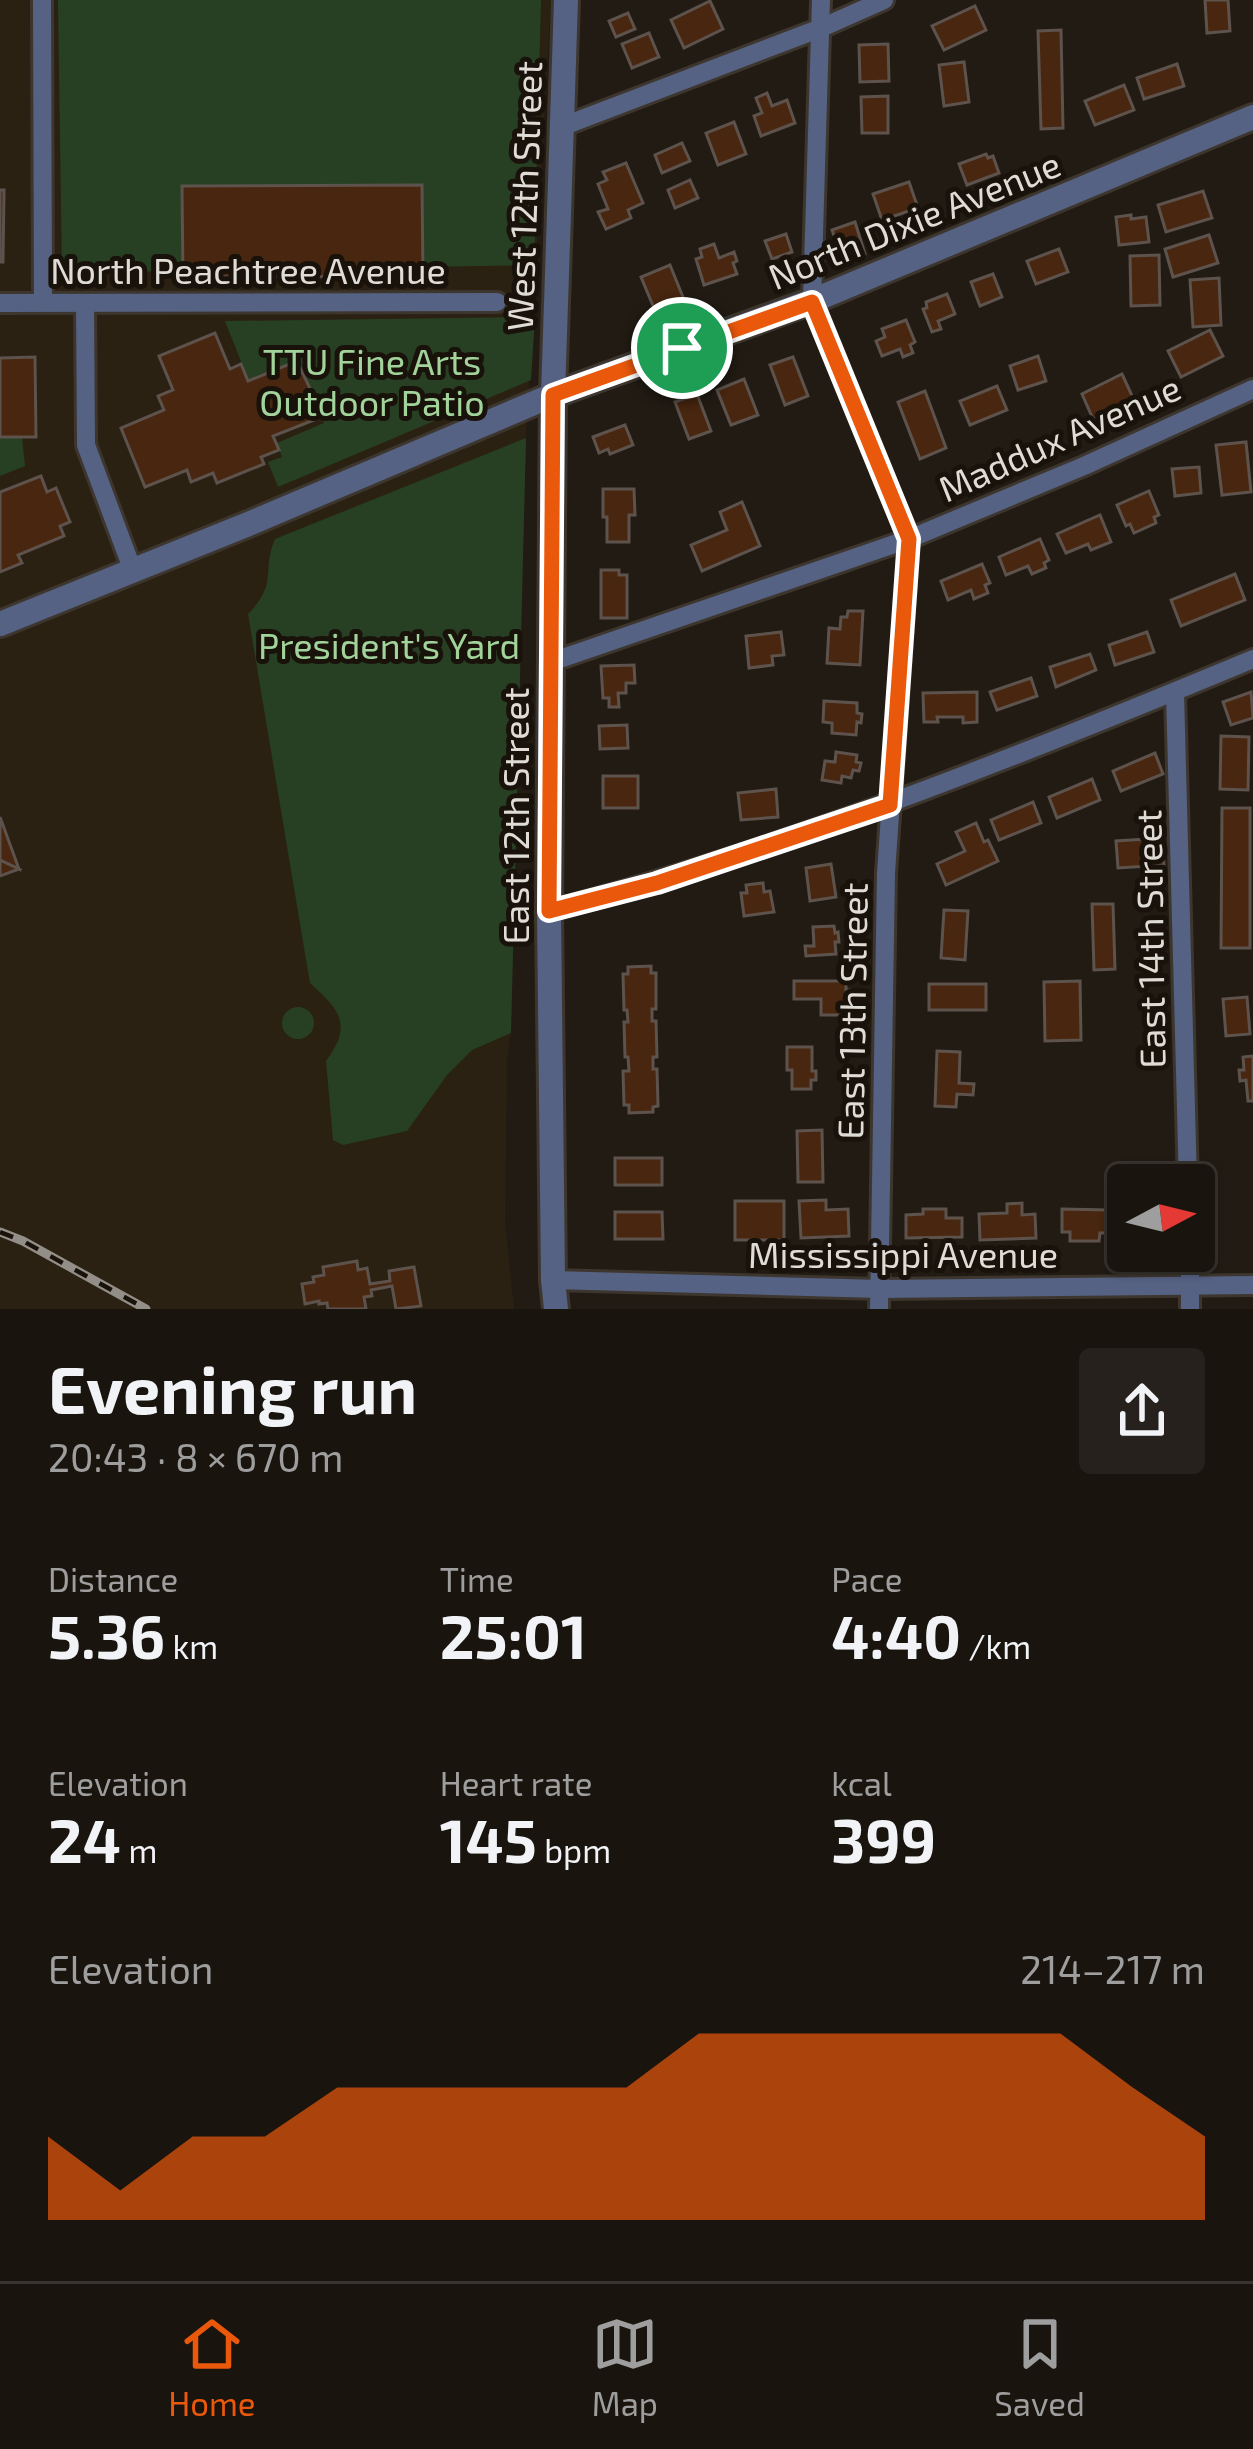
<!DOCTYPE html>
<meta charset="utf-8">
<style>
body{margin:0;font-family:"Exo 2",sans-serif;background:#26211c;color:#f1f3f6;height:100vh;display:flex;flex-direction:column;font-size:45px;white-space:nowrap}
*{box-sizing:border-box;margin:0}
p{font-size:39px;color:#9f9e9e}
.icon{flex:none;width:66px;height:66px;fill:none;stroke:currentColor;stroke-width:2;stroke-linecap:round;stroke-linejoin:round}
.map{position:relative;height:1309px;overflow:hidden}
.drawer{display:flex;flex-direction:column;background:#19140e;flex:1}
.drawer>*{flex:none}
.needle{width:78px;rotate:83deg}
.controls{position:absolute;left:1107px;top:1164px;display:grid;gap:24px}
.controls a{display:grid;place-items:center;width:108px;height:108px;border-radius:12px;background:#19140e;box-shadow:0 3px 9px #0004,0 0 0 3px #37332e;font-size:60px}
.pin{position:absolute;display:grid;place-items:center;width:102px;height:102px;color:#fff;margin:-51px;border:6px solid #fff;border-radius:50%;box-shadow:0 3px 12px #0007}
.round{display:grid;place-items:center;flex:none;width:126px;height:126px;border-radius:12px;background:#26211c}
.overview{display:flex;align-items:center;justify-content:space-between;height:204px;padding:0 48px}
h1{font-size:66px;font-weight:700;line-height:90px}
.figures{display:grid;grid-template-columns:repeat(3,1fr);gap:18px;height:204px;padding:12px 48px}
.figures div{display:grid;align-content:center}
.figures b{font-size:60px;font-weight:700}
.figures small{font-size:33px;font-weight:400}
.figures p{font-size:33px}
.chart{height:336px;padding:24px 48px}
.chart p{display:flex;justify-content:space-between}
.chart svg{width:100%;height:216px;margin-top:12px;fill:#ea580c;opacity:.7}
.dock{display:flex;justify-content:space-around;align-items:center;height:168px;border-top:3px solid #37332e;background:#19140e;font-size:33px;color:#9f9e9e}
.dock a{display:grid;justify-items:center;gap:6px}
.dock .active{color:#ea580c}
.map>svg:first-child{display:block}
.built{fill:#2a2113}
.green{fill:#274023}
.building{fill:#48260f;stroke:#5d524c;stroke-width:3}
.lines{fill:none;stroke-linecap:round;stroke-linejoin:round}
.minor-casing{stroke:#3c362e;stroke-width:24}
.tertiary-casing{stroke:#3c362e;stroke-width:30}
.minor{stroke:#566283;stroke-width:18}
.tertiary{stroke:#566283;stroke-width:24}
.rail-casing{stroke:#938e87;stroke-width:9}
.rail{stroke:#18120a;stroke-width:4.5;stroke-dasharray:14;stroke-linecap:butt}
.route-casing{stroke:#fff;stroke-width:24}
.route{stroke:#ea580c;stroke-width:15}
.labels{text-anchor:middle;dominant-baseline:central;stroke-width:10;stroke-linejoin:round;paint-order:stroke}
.street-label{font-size:36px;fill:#dfdbd5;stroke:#18120a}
.park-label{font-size:36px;fill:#a2d39b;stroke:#18120a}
</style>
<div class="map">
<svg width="1253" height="1309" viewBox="0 0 1253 1309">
<rect width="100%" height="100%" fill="#211b13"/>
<path class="built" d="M 0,0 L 551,0 L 526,438 L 511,1033 L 507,1060 L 505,1222 L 514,1309 L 0,1309 Z"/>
<g class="green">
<path d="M 58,0 L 541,0 L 534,265 L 62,273 Z"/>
<path d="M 535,317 L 531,380 L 278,487 L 268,462 L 282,457 L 277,443 L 324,423 L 299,359 L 248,379 L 225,321 Z"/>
<path d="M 0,437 L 22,437 L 25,466 L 0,476 Z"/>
<path d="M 526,438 L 511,1033 L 472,1050 L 447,1075 L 407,1131 L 343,1145 L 333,1140 L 326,1061 C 353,1025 340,1010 310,983 L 248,614 C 279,582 261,572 275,539 Z"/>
<circle cx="298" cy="1023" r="16"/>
</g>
<g class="building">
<path d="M 1205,0 L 1228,0 L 1230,31 L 1207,33 Z"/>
<path d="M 710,1 L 723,29 L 684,48 L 671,20 Z"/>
<path d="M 975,6 L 986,30 L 944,50 L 932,26 Z"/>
<path d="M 628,13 L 635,29 L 616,37 L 609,21 Z"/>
<path d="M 1061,30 L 1063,128 L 1041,129 L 1038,31 Z"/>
<path d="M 649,33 L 659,57 L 632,68 L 622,44 Z"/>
<path d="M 888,44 L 889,81 L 860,82 L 859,45 Z"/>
<path d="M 964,62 L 969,102 L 944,106 L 939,65 Z"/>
<path d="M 1177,64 L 1184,86 L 1144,99 L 1137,78 Z"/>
<path d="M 1124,85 L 1134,110 L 1095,125 L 1085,101 Z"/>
<path d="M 767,93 L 772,106 L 787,100 L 795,123 L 761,136 L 754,116 L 762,113 L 756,98 Z"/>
<path d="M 888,96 L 888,133 L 862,133 L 861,97 Z"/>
<path d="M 734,122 L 746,154 L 718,165 L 706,133 Z"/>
<path d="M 682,143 L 690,161 L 662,173 L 655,155 Z"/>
<path d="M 986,154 L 988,158 L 993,156 L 999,173 L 967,185 L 959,164 Z"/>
<path d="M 626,163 L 643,203 L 628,210 L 631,218 L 606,229 L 598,212 L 608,209 L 598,184 L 607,180 L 603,172 Z"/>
<path d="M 690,180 L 698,198 L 675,208 L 668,190 Z"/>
<path d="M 909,182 L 918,208 L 882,220 L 873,194 Z"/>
<path d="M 422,185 L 423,276 L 183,277 L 182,186 Z"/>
<path d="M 0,190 L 4,190 L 3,262 L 0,262 Z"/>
<path d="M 1203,191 L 1212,218 L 1166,232 L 1158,205 Z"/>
<path d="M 1131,215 L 1131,219 L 1146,217 L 1149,242 L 1119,245 L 1116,217 Z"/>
<path d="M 855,222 L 865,254 L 843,262 L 832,230 Z"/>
<path d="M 786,234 L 792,252 L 772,259 L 765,241 Z"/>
<path d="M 1209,235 L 1218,263 L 1173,277 L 1165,249 Z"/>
<path d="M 714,244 L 719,258 L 734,252 L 737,261 L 733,263 L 737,274 L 704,285 L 696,259 L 702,257 L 700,249 Z"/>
<path d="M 1059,249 L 1068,272 L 1036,284 L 1027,261 Z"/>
<path d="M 1159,255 L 1160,305 L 1131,306 L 1130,256 Z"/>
<path d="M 670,265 L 685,302 L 671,308 L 669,302 L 654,308 L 641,277 Z"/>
<path d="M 993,274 L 1002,297 L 980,306 L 971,282 Z"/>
<path d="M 1219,278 L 1221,325 L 1193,327 L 1190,280 Z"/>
<path d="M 947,294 L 955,314 L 938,321 L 941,329 L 932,332 L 923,309 L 927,308 L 926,302 Z"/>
<path d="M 906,320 L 915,342 L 910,345 L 913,353 L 903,357 L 900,349 L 882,356 L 876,341 L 885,337 L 882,329 Z"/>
<path d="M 1210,330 L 1223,356 L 1181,377 L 1168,351 Z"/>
<path d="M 215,333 L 230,369 L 241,364 L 248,381 L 297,361 L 313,395 L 319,418 L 273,436 L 279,450 L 261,457 L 264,464 L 217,483 L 213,473 L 191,482 L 187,470 L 145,487 L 121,428 L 164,410 L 158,396 L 173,390 L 159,356 Z"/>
<path d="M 1038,356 L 1046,381 L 1018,390 L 1010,366 Z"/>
<path d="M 35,357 L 36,437 L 0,437 L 0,358 Z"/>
<path d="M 793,357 L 808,396 L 785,405 L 770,365 Z"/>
<path d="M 1122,374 L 1134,400 L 1093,419 L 1082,394 Z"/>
<path d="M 744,379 L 758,415 L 731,425 L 717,390 Z"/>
<path d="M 997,386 L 1007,410 L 970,425 L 960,401 Z"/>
<path d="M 925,391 L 946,448 L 920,459 L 898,402 Z"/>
<path d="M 697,394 L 711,431 L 689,439 L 675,402 Z"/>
<path d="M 625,425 L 633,445 L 610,454 L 608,449 L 599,453 L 593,437 Z"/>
<path d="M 1246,442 L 1251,492 L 1222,495 L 1216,445 Z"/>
<path d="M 1199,467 L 1201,493 L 1175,496 L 1172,469 Z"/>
<path d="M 41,476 L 47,492 L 56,488 L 70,522 L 60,526 L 64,536 L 18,555 L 22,563 L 0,572 L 0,492 Z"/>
<path d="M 603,489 L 634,489 L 635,515 L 629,515 L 629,542 L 607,542 L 607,517 L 603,517 Z"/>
<path d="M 1149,491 L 1159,515 L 1154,517 L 1156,523 L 1134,533 L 1130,524 L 1126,526 L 1117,505 Z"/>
<path d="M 742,502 L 760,546 L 702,571 L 691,545 L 727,530 L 720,512 Z"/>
<path d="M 1100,515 L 1111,542 L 1091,550 L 1088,544 L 1066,553 L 1057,534 Z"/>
<path d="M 1040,539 L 1049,560 L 1044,563 L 1046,568 L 1032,574 L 1028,566 L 1006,575 L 999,557 Z"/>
<path d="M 982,564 L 990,583 L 985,585 L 988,593 L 974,599 L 971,590 L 948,600 L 941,581 Z"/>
<path d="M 601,570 L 619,570 L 619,575 L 627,575 L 627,618 L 601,618 Z"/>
<path d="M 1235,574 L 1245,600 L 1181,626 L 1171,600 Z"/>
<path d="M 848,611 L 863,611 L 860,665 L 827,663 L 829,628 L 840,629 L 841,617 L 847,617 Z"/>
<path d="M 781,632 L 784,655 L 772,656 L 773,665 L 749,668 L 746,636 Z"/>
<path d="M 1147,632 L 1154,652 L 1115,665 L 1109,645 Z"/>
<path d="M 1090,654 L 1096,670 L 1056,687 L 1050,667 Z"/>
<path d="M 634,665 L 635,683 L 626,683 L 626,693 L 618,693 L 619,707 L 609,707 L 609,698 L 603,698 L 601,666 Z"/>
<path d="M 1031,678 L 1037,696 L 997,710 L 990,692 Z"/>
<path d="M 977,692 L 977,722 L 963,723 L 963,717 L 937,717 L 938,722 L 924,722 L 923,693 Z"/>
<path d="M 1251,692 L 1253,718 L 1231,725 L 1223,702 Z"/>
<path d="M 824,701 L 857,703 L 857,713 L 862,714 L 861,723 L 857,722 L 856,735 L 832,733 L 832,723 L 823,722 Z"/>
<path d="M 627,725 L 628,748 L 600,749 L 599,726 Z"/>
<path d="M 1221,736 L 1249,737 L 1248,790 L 1220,789 Z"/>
<path d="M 836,752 L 857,755 L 856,762 L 861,763 L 859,771 L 853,770 L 851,778 L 842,776 L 841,783 L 822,780 L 825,761 L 835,762 Z"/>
<path d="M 1155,753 L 1163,774 L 1121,791 L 1113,771 Z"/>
<rect x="603" y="776" width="35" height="32"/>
<path d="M 1092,779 L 1100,800 L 1057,818 L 1049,797 Z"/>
<path d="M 776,789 L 778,817 L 741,820 L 738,793 Z"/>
<path d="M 1033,802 L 1041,823 L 999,840 L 991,820 Z"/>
<path d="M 1222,808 L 1250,808 L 1250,948 L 1221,948 Z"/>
<path d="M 0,817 L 19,869 L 0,860 Z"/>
<path d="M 976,823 L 984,842 L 988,840 L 998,861 L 946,885 L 937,864 L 965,851 L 956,832 Z"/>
<path d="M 1162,838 L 1164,865 L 1118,868 L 1116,841 Z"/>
<path d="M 0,860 L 19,869 L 0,876 Z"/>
<path d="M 831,864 L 836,897 L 810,901 L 806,868 Z"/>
<path d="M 763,883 L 764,892 L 770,891 L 774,912 L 744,916 L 741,893 L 747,893 L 746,885 Z"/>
<path d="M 1092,904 L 1113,904 L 1115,969 L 1094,970 Z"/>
<path d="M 944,910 L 968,911 L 965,960 L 941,958 Z"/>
<path d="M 834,926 L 835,933 L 838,932 L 839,942 L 835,942 L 836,954 L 806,956 L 805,946 L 814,946 L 813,927 Z"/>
<path d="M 651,966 L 651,973 L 656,973 L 656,1009 L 652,1009 L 652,1021 L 656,1021 L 657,1057 L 653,1057 L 653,1069 L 657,1069 L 658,1106 L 653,1107 L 653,1112 L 629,1113 L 629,1105 L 624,1105 L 623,1071 L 629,1071 L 628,1057 L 625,1057 L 624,1022 L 628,1022 L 627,1010 L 624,1010 L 623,974 L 628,974 L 628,967 Z"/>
<path d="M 794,981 L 846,981 L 846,990 L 850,990 L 850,1015 L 821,1015 L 821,999 L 794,999 Z"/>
<path d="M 1080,981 L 1081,1040 L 1045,1041 L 1044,982 Z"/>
<rect x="929" y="984" width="57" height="26"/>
<path d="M 1247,997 L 1250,1034 L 1226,1036 L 1223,999 Z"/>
<path d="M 787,1047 L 812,1047 L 812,1071 L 816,1071 L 816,1080 L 811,1080 L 811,1089 L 792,1089 L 792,1070 L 787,1070 Z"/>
<path d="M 937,1051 L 960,1052 L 959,1083 L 974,1084 L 973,1095 L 957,1094 L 956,1107 L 935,1106 Z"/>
<path d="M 1253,1056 L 1253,1101 L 1248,1101 L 1246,1080 L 1240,1081 L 1239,1070 L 1244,1070 L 1243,1057 Z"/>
<path d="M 822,1130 L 823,1182 L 798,1182 L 797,1131 Z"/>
<rect x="615" y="1158" width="47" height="27"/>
<path d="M 826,1200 L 826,1210 L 848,1209 L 849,1236 L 801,1238 L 799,1201 Z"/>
<rect x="735" y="1201" width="49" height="39"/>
<path d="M 1022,1203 L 1022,1215 L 1035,1214 L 1036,1238 L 980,1240 L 979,1214 L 1007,1213 L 1007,1204 Z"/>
<path d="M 923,1209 L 946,1209 L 946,1218 L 962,1218 L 962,1237 L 906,1238 L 906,1215 L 923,1214 Z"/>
<path d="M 1062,1209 L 1109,1210 L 1109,1233 L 1100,1233 L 1099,1241 L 1070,1241 L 1070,1232 L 1062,1232 Z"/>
<path d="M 615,1212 L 662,1212 L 663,1239 L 615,1239 Z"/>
<path d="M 357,1261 L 358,1270 L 367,1268 L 370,1284 L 390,1281 L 389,1271 L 414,1267 L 421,1306 L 396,1309 L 392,1286 L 371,1290 L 372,1296 L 364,1297 L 366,1309 L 328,1309 L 327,1303 L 319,1304 L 319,1301 L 305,1304 L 302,1284 L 314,1282 L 313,1277 L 324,1275 L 323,1267 Z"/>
</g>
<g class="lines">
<g class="minor-casing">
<g id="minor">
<path d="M 42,0 L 43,302"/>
<path d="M 821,0 L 812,301 L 909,539 L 886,873 L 879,1309"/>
<path d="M 561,127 L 821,28 L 884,0"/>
<path d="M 0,303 L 497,302"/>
<path d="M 85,303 L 86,445 L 133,571"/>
<path d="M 551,662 L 909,539 L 1084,466 L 1253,389"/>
<path d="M 1175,692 L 1188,1185"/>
<path d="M 549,911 C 790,848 1022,755 1253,659"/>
<path d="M 1190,1251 L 1190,1309"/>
<path d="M 553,1280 L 880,1289 L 1253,1285"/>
</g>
</g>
<g class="tertiary-casing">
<g id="tertiary">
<path d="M 0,624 L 246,525 L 553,395 L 812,301 L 1253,117"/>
<path d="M 556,1309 L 553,1280 L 549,911 L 553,395 L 566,0"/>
</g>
</g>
<use href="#minor" class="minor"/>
<use href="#tertiary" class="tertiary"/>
<g class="rail-casing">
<path id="rail" d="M 0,1232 L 23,1241 L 146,1309"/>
</g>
<use href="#rail" class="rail"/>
</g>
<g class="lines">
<g class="route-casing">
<path id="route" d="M 812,302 L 909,539 L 890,805 L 657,883 L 549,911 L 553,395 Z"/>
</g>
<use href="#route" class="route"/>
</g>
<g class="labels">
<g class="street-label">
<text transform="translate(523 196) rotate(-88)">West 12th Street</text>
<text transform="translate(914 219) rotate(-22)">North Dixie Avenue</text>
<text x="248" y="269">North Peachtree Avenue</text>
<text transform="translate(1059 437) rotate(-24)">Maddux Avenue</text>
<text transform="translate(514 816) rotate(-90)">East 12th Street</text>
<text transform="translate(1149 939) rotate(-91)">East 14th Street</text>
<text transform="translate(851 1011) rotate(-89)">East 13th Street</text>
<text x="903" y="1253">Mississippi Avenue</text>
</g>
<g class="park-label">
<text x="372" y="360">TTU Fine Arts<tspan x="372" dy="41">Outdoor Patio</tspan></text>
<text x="389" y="644">President's Yard</text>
</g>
</g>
</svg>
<div class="controls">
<a><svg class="needle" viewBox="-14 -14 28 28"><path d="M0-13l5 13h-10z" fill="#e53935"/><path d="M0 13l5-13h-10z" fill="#9f9e9e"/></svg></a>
</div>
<div class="pin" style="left:682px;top:348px;background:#1e9e55"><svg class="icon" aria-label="arrive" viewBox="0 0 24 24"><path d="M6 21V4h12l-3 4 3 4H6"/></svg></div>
</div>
<section class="drawer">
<div class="overview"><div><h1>Evening run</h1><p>20:43 · 8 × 670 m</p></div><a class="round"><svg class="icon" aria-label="share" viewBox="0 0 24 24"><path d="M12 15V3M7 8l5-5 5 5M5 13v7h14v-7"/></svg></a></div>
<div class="figures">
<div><p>Distance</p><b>5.36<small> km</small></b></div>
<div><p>Time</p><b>25:01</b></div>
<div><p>Pace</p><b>4:40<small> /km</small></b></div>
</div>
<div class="figures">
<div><p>Elevation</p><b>24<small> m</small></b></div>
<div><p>Heart rate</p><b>145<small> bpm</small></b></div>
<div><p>kcal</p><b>399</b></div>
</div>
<div class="chart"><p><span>Elevation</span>214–217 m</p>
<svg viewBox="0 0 160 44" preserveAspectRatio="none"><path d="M0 44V27L10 38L20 27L30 27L40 17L50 17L60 17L70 17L80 17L90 6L100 6L110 6L120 6L130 6L140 6L150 17L160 27V44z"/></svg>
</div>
</section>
<nav class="dock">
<a class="active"><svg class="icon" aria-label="home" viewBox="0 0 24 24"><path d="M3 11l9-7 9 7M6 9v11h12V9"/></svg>Home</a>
<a><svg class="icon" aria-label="map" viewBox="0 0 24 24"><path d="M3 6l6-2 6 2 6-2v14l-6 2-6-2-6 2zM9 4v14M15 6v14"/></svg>Map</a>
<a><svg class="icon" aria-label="saved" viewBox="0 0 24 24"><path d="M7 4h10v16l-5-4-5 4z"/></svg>Saved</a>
</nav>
